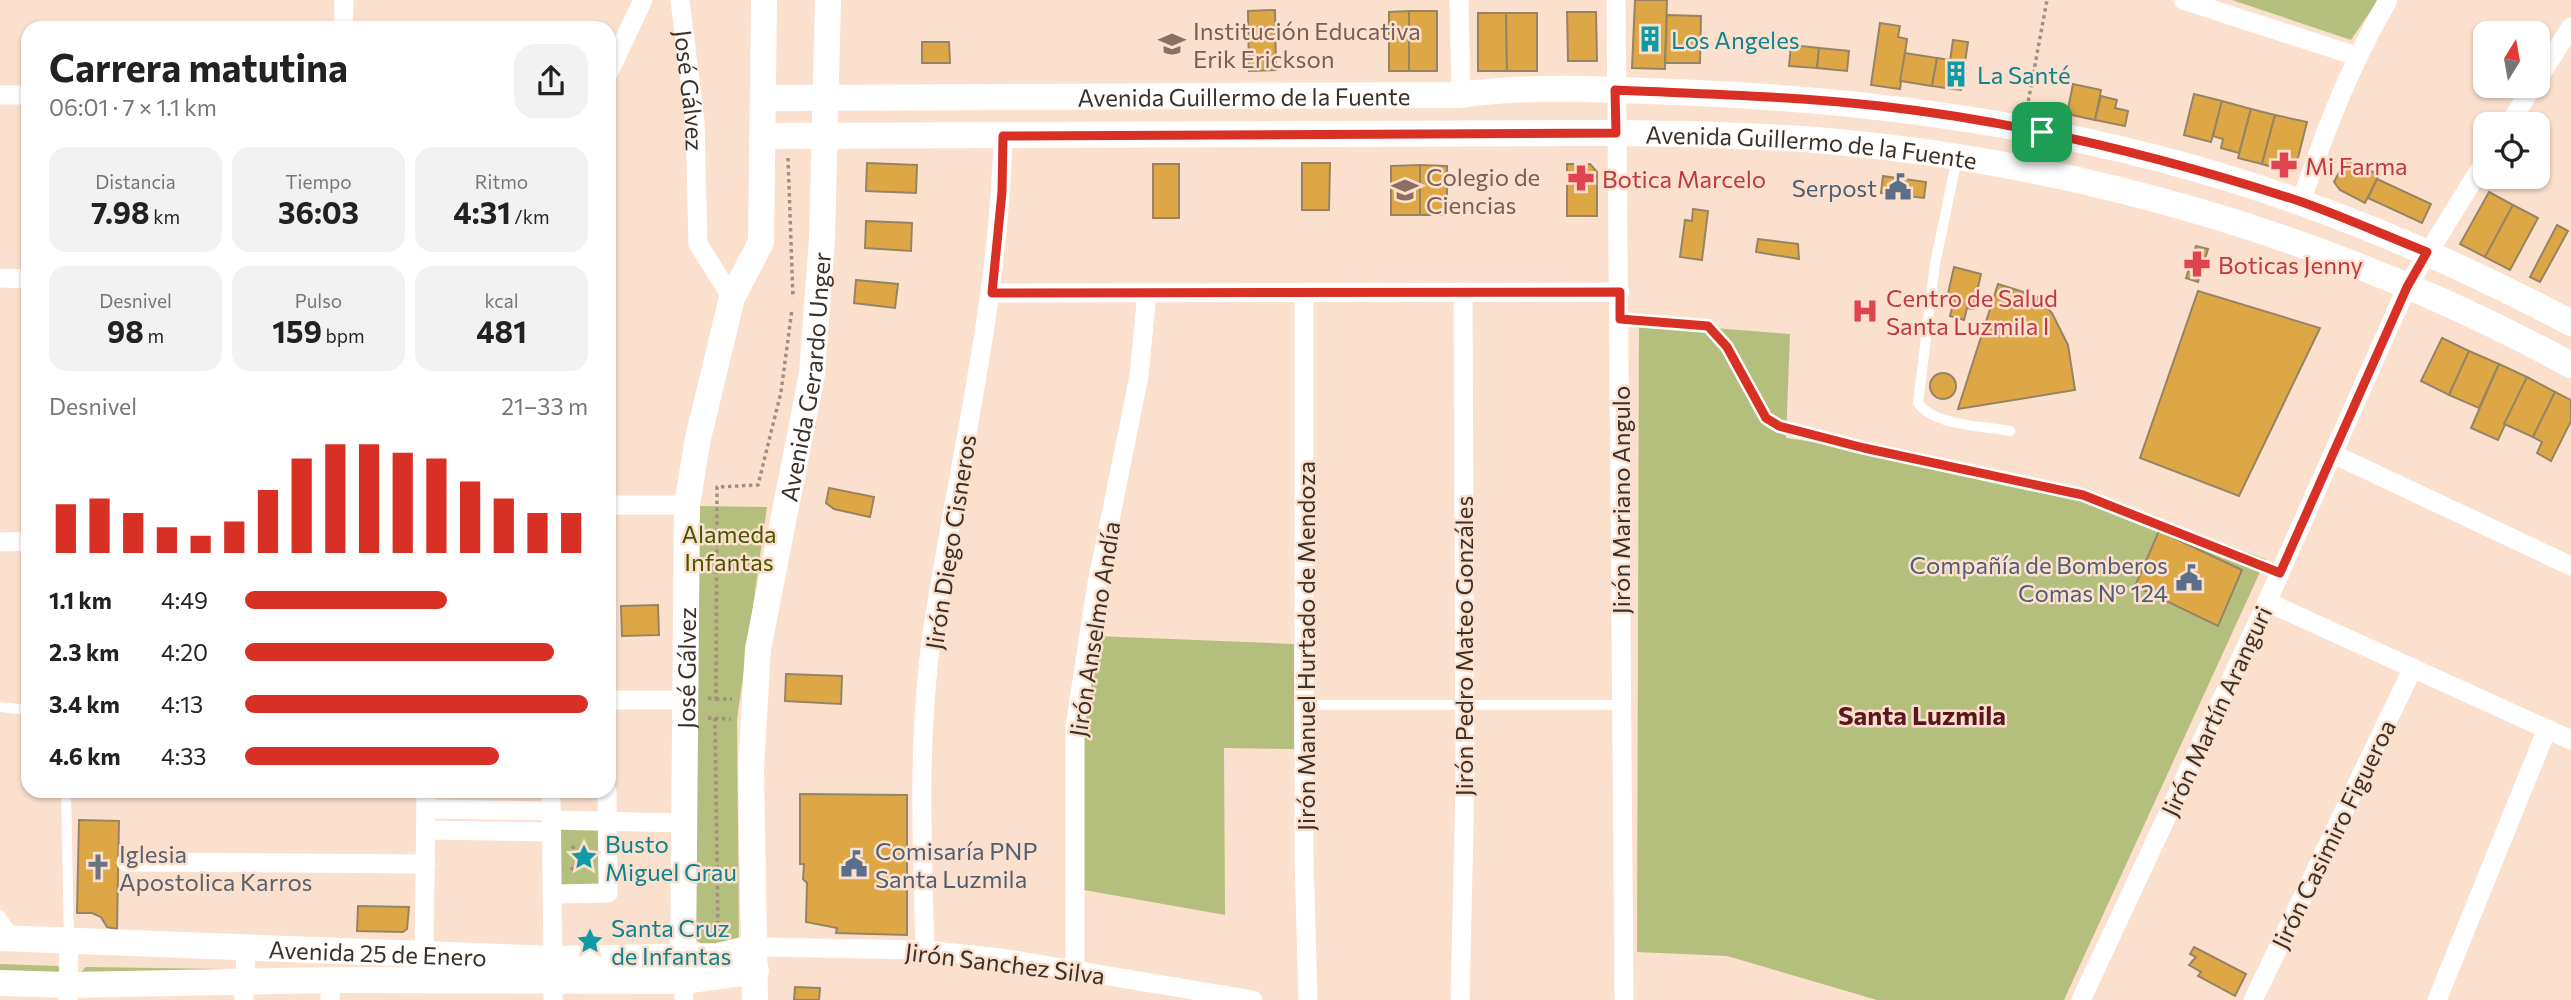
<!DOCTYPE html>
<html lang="es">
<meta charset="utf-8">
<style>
body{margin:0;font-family:Commissioner,sans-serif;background:#f2f2f2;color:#222;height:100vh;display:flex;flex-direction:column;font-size:26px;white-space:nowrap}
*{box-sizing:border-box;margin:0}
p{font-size:23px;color:#767676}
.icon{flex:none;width:38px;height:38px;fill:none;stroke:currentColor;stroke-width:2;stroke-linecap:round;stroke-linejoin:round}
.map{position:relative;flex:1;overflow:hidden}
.sheet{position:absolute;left:21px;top:21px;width:595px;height:777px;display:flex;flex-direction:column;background:#fff;border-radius:21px;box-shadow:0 2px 5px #0004}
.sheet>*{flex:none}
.needle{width:46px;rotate:11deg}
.controls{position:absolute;left:2473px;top:21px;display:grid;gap:14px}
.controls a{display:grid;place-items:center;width:77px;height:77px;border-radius:14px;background:#fff;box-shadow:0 2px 5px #0004;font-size:35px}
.pin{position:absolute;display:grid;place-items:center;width:60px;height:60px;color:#fff;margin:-30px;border-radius:14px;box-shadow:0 4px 10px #0006}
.round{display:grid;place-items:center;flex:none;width:74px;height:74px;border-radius:21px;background:#f2f2f2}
.head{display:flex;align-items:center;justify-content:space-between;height:119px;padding:0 28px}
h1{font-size:38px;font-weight:700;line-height:52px}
.figures{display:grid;grid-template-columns:repeat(3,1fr);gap:10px;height:119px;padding:7px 28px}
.figures div{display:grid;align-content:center;border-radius:18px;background:#f2f2f2;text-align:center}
.figures b{font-size:30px;font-weight:700}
.figures small{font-size:19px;font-weight:400}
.figures p{font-size:19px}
.chart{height:196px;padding:14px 28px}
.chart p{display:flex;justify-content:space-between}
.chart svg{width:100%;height:126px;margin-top:7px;stroke:#d93025;stroke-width:6}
ul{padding:0 28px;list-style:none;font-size:23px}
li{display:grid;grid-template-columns:112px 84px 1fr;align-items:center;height:52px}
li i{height:18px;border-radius:9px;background:#d93025}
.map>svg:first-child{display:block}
.green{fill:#b4bf7d}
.building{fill:#dda745;stroke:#978465;stroke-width:2}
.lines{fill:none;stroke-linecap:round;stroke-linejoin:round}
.path{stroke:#a38e80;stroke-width:3.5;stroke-dasharray:3.5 3.5;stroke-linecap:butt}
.lane{stroke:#fff;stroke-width:10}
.street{stroke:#fff;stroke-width:19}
.secondary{stroke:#fff;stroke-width:26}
.route-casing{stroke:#fff;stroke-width:14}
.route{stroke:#d93025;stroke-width:9}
.labels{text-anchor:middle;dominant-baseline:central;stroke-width:5;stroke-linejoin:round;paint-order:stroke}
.education-label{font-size:24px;fill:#785e54;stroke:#fce0ce;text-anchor:start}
.culture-label{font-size:24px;fill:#0d838f;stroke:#fce0ce;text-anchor:start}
.street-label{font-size:24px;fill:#3d3027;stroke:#fce0ce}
.health-label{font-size:24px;fill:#be3a42;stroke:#fce0ce;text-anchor:start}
.service-label{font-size:24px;fill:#4e5e75;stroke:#fce0ce;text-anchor:end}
.park-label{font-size:24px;fill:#4a5301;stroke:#fce0ce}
.worship-label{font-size:24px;fill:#5b616d;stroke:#fce0ce;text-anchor:start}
.neighbourhood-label{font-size:26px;font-weight:bold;fill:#5b161e;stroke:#fce0ce}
</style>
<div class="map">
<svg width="2571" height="1000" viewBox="0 0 2571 1000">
<rect width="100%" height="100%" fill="#fce0ce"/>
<g class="green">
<path d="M 2232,0 L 2378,0 L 2351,40 Z"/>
<path d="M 1639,322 L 1790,334 L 1786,438 L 1856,448 L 2110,503 L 2266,559 L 2064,1000 L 1877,1000 L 1727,956 L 1637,952 Z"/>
<path d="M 697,506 L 767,507 L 737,719 L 739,941 L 718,956 L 696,940 Z"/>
<path d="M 1096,636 L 1294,644 L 1294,749 L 1224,748 L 1225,915 L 1084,890 L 1082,728 Z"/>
<path d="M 556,827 L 607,828 L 608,893 L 557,894 Z"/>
<path d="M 0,964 L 58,966 L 63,973 L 0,977 Z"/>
<path d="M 86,967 L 227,969 L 231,970 L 80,973 Z"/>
</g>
<g class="building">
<path d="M 1635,0 L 1667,0 L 1665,69 L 1632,68 Z"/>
<path d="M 1275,10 L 1276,70 L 1249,71 L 1248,11 Z"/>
<path d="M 1409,11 L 1409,71 L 1389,71 L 1389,12 Z"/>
<rect x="1409" y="11" width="28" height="60"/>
<path d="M 1567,12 L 1596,12 L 1597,61 L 1568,61 Z"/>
<path d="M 1478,13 L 1506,13 L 1507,71 L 1478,71 Z"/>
<path d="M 1506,13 L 1537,13 L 1537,71 L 1507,71 Z"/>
<path d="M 1667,15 L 1701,16 L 1700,63 L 1665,63 Z"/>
<path d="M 1880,23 L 1900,26 L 1898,37 L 1907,39 L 1900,89 L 1871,85 Z"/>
<path d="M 1953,40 L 1968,42 L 1961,90 L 1946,88 Z"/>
<path d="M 922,42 L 949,42 L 950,63 L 922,63 Z"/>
<path d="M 1791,45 L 1819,48 L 1817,68 L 1789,66 Z"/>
<path d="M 1819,48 L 1849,51 L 1847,71 L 1817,68 Z"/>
<path d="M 1905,53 L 1937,58 L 1932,86 L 1900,81 Z"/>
<path d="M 1937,58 L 1950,60 L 1946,88 L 1932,86 Z"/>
<path d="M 2073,84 L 2101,90 L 2095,120 L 2067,114 Z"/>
<path d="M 2194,94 L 2222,101 L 2211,142 L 2184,135 Z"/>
<path d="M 2101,96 L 2117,100 L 2115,108 L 2128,111 L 2125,126 L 2095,120 Z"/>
<path d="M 2222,101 L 2251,109 L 2239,153 L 2221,148 L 2223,139 L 2213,136 Z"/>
<path d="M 2251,109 L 2275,115 L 2262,164 L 2238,158 Z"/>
<path d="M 2275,115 L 2307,122 L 2295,170 L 2288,172 L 2262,164 Z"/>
<path d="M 2346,159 L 2379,175 L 2365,203 L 2340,190 L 2334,182 Z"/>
<path d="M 867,163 L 917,165 L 916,193 L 866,191 Z"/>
<path d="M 1302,163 L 1330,163 L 1329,210 L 1302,210 Z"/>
<rect x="1153" y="164" width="26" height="54"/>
<path d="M 1567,164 L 1590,164 L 1597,172 L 1597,216 L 1567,216 Z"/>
<path d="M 1420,165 L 1447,166 L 1447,215 L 1420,215 Z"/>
<path d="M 1420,165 L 1420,215 L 1391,215 L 1391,166 Z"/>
<path d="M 1883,176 L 1926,182 L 1924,198 L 1881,193 Z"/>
<path d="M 2377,179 L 2431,204 L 2422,223 L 2368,198 Z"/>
<path d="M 2489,192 L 2513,205 L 2485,257 L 2460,244 Z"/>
<path d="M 2513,205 L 2538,218 L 2510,270 L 2485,257 Z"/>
<path d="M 1693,209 L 1708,211 L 1702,260 L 1680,257 L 1685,220 L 1692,221 Z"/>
<path d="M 866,221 L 912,223 L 911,251 L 865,248 Z"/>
<path d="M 2557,225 L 2568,231 L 2540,282 L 2530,277 Z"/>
<path d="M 1758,239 L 1798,244 L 1799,259 L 1756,252 Z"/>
<path d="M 2196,246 L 2208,249 L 2198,282 L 2186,278 Z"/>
<path d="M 1954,267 L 1981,274 L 1973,309 L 1967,308 L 1964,320 L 1950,316 L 1954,300 L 1947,298 Z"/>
<path d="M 856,280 L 898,284 L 895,308 L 854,303 Z"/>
<path d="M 1998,284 L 2036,296 L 2052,313 L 2068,345 L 2075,390 L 1958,409 Z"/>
<path d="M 2198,291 L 2320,328 L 2239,496 L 2140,458 Z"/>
<path d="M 2442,338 L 2469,351 L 2449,395 L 2421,381 Z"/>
<path d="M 2469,351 L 2499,364 L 2479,408 L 2449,395 Z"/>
<path d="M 2499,364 L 2527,377 L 2498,440 L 2471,428 Z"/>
<circle cx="1943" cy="386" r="13"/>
<path d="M 2527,377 L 2555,392 L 2533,437 L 2504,424 Z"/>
<path d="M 2555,392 L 2571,400 L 2571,421 L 2551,461 L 2537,453 L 2542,442 L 2533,437 Z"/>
<path d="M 829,488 L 874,497 L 870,517 L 834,509 L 826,503 Z"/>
<path d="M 2159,531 L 2242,570 L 2218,626 L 2135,586 Z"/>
<path d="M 658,605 L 659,635 L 622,636 L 621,606 Z"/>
<path d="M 786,674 L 842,676 L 841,704 L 785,701 Z"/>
<path d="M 800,794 L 907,795 L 907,935 L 836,933 L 837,928 L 806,922 L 807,883 L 803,879 L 804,864 L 800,864 Z"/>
<path d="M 79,820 L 119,821 L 117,929 L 107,927 L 101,917 L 92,913 L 77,913 Z"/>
<path d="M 358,906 L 409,907 L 407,929 L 403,932 L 357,931 Z"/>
<path d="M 2194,947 L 2246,974 L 2235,996 L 2198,976 L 2201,972 L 2189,965 L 2196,957 L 2190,954 Z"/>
<path d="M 795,987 L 820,988 L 819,1000 L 794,1000 Z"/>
</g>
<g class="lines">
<g class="path">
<path d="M 2027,108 L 2047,0"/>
<path d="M 788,158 L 793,298"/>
<path d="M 708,698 L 716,699 L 717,487 L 758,485 L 781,392 L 792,309"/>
<path d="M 716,699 L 732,699"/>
<path d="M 708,718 L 731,719"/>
<path d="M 715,718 L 718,933"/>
<path d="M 572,846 L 589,868"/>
<path d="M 571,870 L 587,848"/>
</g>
<g class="lane">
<path d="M 1957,158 L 1935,264 L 1918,403 C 1934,426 1984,426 2010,431"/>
<path d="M 1620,319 L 1708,325 L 1727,347 L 1766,418 L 1779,426 L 1864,448 L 2083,495 L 2280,573"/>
<path d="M 1304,705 L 1621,705"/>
<path d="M 0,707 L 28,710"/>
<path d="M 66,791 L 69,940"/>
<path d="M 0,915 L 14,935"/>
</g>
<g class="street">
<path id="s1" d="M 680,0 L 695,121 L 698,244 L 732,298"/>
<path d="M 1459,0 L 1461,95"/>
<path d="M 1616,0 L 1624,1000"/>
<path d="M 2183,0 L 2356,56"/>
<path d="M 343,28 L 344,0"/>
<path d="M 609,72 L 643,0"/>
<path d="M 2538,79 L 2571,27"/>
<path d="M 0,95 L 28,95"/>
<path d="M 2509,124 L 2533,86"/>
<path d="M 2301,202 C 2326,128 2349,68 2388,0"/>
<path d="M 0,278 L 28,279"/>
<path d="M 1304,292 L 1304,857 L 1308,1000"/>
<path d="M 992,293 L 1620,292"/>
<path d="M 2333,454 L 2571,566"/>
<path d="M 609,505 L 687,505"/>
<path d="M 0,542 L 28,541"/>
<path d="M 2267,602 L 2571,740"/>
<path d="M 609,700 L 685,700"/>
<path d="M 551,791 L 553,959"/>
<path d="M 426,809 L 551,811"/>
<path d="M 551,820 L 684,823"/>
<path d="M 426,830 L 551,832"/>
<path d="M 126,862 L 426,864"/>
<path d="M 552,894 L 608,893 L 607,791"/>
<path d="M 756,947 L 925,950 L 1001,958 L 1253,1000"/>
<path d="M 925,950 C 922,842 917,735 933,628 C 958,464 999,303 1003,136"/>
<path d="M 424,965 L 426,791"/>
<path d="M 1075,968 L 1075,727 L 1096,589 L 1139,376 L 1147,293"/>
<path d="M 683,969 L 684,1000"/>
<path d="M 553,981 L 553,1000"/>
<path d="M 68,1000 L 69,940"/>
<path d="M 244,1000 L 246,949"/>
<path d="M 330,1000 L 331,980"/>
<path d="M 1460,1000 L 1465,784 L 1463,292"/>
<path d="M 2081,1000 L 2267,602 L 2407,287 L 2485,161"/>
<path d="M 2253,1000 L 2413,668"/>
<path d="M 2437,1000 L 2547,729"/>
</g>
<g class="secondary">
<path id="s2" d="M 763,98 L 1461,95 C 1538,84 1619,90 1697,93 C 1902,102 2109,133 2302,203 C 2395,236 2484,277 2571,323"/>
<path id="s3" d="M 762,136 L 1616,133 C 1686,134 1757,135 1827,141 C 2085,163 2343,241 2571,365"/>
<path id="s4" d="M 0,938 L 553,959 L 718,956 L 756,947"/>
<path id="s5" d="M 683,958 L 687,505 L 698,438 L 732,298 L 761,242 L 764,0"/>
<path d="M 0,983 L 68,985 L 331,980 L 683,981 L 756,971"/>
<path id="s6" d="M 755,1000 L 751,769 L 758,649 L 812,374 L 822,238 L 828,0"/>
</g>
</g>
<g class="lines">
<g class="route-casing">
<path id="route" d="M 1615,90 C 1704,94 1792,96 1880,106 C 2022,122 2163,157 2299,201 C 2342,216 2384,235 2427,252 L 2407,287 L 2280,573 L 2083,495 L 1864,448 L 1779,426 L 1766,418 L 1727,347 L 1708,326 L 1620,319 L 1620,292 L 992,293 L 1002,192 L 1003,136 L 1616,133 Z"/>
</g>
<use href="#route" class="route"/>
</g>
<defs>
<g id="building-bare" transform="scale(2.1)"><path d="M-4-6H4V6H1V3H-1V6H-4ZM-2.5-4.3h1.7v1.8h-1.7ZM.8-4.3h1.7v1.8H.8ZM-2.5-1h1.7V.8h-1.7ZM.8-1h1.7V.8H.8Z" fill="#0f9aa8" stroke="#fce0ce" stroke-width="2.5" paint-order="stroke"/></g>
<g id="school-bare" transform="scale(2.1)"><path d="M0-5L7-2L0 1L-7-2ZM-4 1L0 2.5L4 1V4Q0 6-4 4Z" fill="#8d6e63" stroke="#fce0ce" stroke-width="2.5" paint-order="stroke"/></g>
<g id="pharmacy-bare" transform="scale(2.1)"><path d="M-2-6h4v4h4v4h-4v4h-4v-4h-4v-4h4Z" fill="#e0444e" stroke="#fce0ce" stroke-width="2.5" paint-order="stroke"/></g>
<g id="civic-bare" transform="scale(2.1)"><path d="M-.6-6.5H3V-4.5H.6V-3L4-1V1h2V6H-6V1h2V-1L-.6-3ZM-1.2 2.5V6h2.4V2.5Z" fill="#5c6f8a" stroke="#fce0ce" stroke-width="2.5" paint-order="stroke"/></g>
<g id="hospital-bare" transform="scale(2.1)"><path d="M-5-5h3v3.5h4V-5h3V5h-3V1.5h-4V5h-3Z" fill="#e0444e" stroke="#fce0ce" stroke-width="2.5" paint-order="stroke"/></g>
<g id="sight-bare" transform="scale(2.1)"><path d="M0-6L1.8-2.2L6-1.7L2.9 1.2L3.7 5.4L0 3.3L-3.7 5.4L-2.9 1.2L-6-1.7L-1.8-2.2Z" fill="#0f9aa8" stroke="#fce0ce" stroke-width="2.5" paint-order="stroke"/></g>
<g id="church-bare" transform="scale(2.1)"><path d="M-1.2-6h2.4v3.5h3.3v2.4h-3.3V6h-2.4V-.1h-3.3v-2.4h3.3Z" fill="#6b7280" stroke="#fce0ce" stroke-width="2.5" paint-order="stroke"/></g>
</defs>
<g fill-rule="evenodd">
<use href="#building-bare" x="1650" y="39"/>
<use href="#school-bare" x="1172" y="44"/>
<use href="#building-bare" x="1956" y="74"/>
<use href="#pharmacy-bare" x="2284" y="165"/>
<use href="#pharmacy-bare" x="1581" y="178"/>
<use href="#civic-bare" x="1898" y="187"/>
<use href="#school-bare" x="1405" y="190"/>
<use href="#pharmacy-bare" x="2197" y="264"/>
<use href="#hospital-bare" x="1865" y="311"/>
<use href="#civic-bare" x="2189" y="578"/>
<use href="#sight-bare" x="584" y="857"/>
<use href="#civic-bare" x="854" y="864"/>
<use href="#church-bare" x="98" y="867"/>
<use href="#sight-bare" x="590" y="941"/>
</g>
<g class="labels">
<g class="education-label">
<text x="1193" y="30">Institución Educativa<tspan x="1193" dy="28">Erik Erickson</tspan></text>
<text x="1426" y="176">Colegio de<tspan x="1426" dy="28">Ciencias</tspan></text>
</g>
<g class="culture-label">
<text x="1671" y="39">Los Angeles</text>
<text x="1977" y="74">La Santé</text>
<text x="605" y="843">Busto<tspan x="605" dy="28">Miguel Grau</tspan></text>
<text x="611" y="927">Santa Cruz<tspan x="611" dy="28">de Infantas</tspan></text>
</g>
<g class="street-label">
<text stroke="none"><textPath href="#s1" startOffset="91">José Gálvez</textPath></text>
<text stroke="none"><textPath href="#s2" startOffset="481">Avenida Guillermo de la Fuente</textPath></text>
<text stroke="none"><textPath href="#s3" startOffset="1050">Avenida Guillermo de la Fuente</textPath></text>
<text stroke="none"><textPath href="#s6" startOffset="628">Avenida Gerardo Unger</textPath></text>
<text transform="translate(1620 500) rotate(-90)">Jirón Mariano Angulo</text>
<text transform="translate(950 542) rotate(-81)">Jirón Diego Cisneros</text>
<text transform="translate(1094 629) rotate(-81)">Jirón Anselmo Andía</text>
<text transform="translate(1305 646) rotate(-90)">Jirón Manuel Hurtado de Mendoza</text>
<text transform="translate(1463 646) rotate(-90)">Jirón Pedro Mateo Gonzáles</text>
<text stroke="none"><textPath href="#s5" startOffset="290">José Gálvez</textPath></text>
<text transform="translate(2216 711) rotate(-65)">Jirón Martín Aranguri</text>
<text transform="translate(2333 834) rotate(-64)">Jirón Casimiro Figueroa</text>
<text stroke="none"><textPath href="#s4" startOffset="378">Avenida 25 de Enero</textPath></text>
<text transform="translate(1005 963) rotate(7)">Jirón Sanchez Silva</text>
</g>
<g class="health-label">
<text x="2305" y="165">Mi Farma</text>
<text x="1602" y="178">Botica Marcelo</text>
<text x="2218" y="264">Boticas Jenny</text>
<text x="1886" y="297">Centro de Salud<tspan x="1886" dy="28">Santa Luzmila I</tspan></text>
</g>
<g class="service-label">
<text x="1877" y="187">Serpost</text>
<text x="2168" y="564">Compañía de Bomberos<tspan x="2168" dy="28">Comas Nº 124</tspan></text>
<text x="875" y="850" text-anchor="start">Comisaría PNP<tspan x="875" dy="28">Santa Luzmila</tspan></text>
</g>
<g class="park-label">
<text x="729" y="533">Alameda<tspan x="729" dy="28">Infantas</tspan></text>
</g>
<g class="worship-label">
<text x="119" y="853">Iglesia<tspan x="119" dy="28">Apostolica Karros</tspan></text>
</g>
<g class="neighbourhood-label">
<text x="1922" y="714">Santa Luzmila</text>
</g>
</g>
</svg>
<div class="controls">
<a><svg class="needle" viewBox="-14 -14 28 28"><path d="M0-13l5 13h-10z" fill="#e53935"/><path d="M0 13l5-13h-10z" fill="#767676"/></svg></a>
<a><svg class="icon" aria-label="locate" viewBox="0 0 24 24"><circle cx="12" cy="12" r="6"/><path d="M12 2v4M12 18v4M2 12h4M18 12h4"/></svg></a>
</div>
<div class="pin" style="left:2042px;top:132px;background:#1e9e55"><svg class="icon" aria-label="arrive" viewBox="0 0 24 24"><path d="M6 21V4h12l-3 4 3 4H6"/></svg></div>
<section class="sheet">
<div class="head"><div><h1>Carrera matutina</h1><p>06:01 · 7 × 1.1 km</p></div><a class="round"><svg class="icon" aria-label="share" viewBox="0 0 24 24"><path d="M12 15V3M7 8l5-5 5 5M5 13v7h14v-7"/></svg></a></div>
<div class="figures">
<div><p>Distancia</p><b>7.98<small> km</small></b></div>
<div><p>Tiempo</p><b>36:03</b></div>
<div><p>Ritmo</p><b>4:31<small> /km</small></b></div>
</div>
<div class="figures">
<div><p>Desnivel</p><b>98<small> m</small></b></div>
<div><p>Pulso</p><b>159<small> bpm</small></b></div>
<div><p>kcal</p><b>481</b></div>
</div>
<div class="chart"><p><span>Desnivel</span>21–33 m</p>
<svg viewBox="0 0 160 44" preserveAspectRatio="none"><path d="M5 44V27M15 44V25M25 44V30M35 44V35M45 44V38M55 44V33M65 44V22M75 44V11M85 44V6M95 44V6M105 44V9M115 44V11M125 44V19M135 44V25M145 44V30M155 44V30"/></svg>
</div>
<ul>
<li><b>1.1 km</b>4:49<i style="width:59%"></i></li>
<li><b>2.3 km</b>4:20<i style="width:90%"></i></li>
<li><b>3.4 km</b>4:13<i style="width:100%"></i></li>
<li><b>4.6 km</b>4:33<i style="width:74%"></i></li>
</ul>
</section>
</div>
